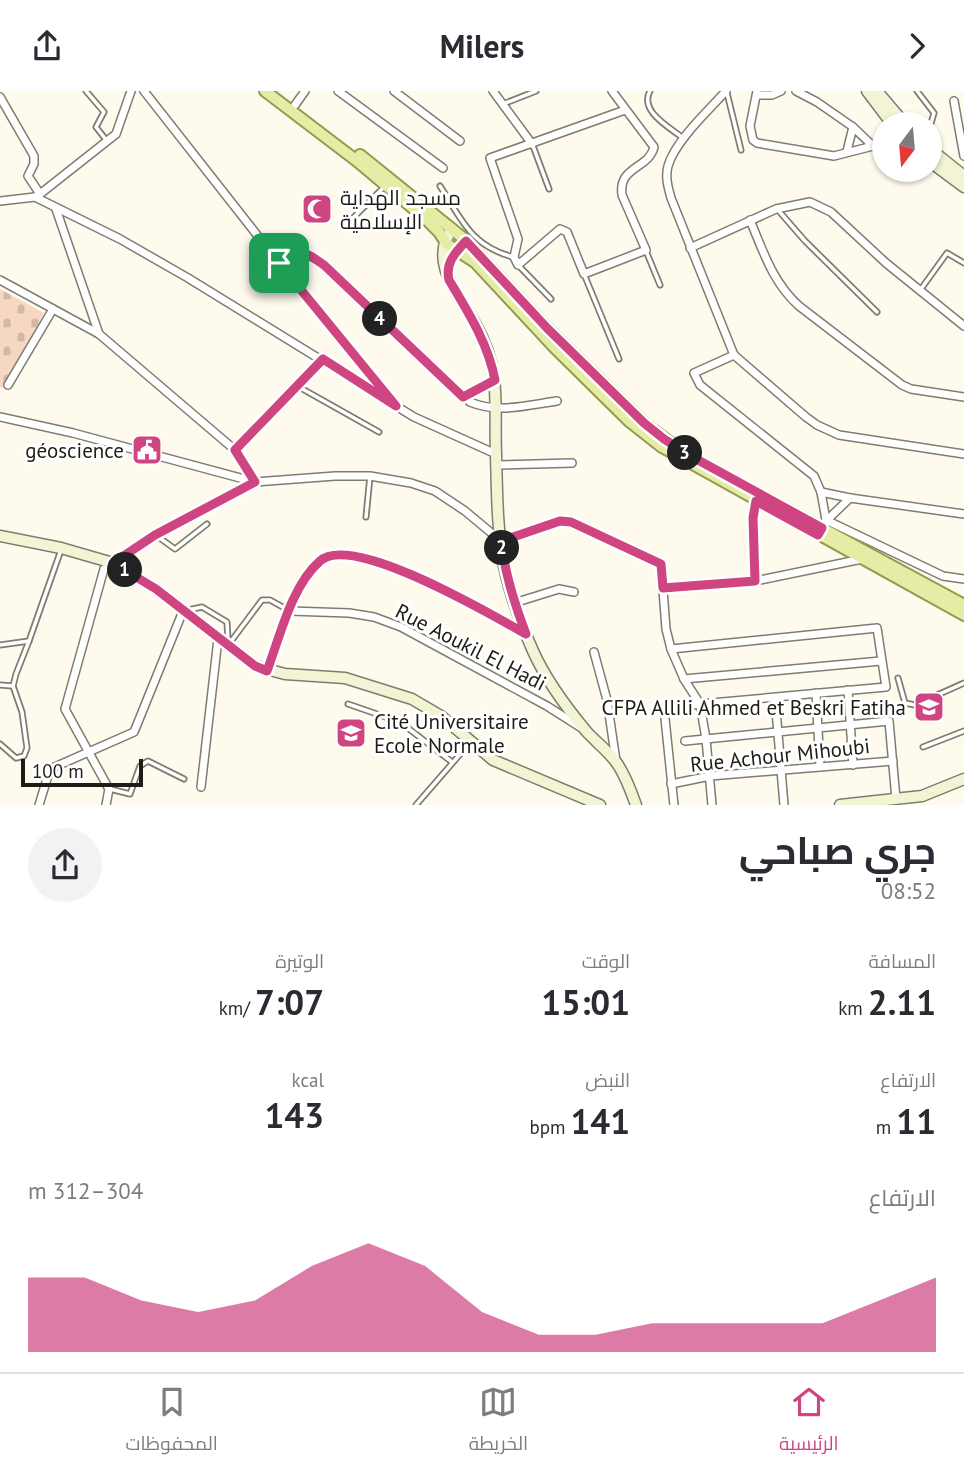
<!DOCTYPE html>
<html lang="ar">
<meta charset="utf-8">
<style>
body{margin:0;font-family:"PT Sans",Cairo,sans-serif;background:#f2f2f3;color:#2b2b33;direction:rtl;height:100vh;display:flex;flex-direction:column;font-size:26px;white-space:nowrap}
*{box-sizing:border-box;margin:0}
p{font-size:23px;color:#7c7c81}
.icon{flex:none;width:38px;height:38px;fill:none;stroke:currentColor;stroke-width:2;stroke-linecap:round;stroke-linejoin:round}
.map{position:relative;height:714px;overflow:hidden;direction:ltr}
.side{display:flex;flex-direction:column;background:#fff;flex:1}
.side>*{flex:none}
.needle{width:46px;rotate:196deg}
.fabs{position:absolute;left:872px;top:21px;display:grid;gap:14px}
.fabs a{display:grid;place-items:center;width:70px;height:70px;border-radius:50%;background:#fff;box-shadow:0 2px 5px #0004;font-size:35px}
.scale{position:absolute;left:21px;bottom:18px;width:122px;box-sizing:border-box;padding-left:7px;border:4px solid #1d1c17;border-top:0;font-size:19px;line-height:24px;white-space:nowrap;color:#1d1c17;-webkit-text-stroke:5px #fff;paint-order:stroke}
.pin{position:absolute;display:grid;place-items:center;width:60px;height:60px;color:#fff;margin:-30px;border-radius:14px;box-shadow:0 4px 10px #0006}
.km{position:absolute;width:35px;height:35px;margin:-18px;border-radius:50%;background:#222;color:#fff;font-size:19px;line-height:35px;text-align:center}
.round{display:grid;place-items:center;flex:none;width:74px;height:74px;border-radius:37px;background:#f2f2f3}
.head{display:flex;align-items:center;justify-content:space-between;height:119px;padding:0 28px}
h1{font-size:38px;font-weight:700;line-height:52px}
.metrics{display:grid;grid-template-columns:repeat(3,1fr);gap:10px;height:119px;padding:7px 28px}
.metrics div{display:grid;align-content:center}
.metrics b{font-size:35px;font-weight:700}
.metrics small{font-size:19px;font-weight:400}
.metrics p{font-size:19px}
.chart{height:196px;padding:14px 28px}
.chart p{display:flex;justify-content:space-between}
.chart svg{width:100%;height:126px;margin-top:7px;fill:#ce4581;opacity:.7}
header{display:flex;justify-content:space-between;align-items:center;height:91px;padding:0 28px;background:#fff;font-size:32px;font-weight:700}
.dock{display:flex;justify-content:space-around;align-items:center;height:98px;border-top:2px solid #e1e1e2;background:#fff;font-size:19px;color:#7c7c81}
.dock a{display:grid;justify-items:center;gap:4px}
.dock .selected{color:#ce4581}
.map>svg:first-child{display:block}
.cemetery{fill:url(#cemetery-stones)}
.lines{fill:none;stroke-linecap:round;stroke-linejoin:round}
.lane-casing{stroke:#7f7c71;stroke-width:7}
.street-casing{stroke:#7f7c71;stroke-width:10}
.secondary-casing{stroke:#7f7c71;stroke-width:13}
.primary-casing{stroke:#939b4e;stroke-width:14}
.lane{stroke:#fff;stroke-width:3.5}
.street{stroke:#fff;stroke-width:7}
.secondary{stroke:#f2f5d3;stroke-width:10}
.primary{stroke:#e5eca6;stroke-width:10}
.route-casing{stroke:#fff;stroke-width:14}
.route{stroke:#ce4581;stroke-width:9}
.labels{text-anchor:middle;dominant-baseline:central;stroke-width:6;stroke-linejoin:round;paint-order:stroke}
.poi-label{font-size:21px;fill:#1d1c17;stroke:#fff;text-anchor:start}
.street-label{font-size:21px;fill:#1d1c17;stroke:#fff}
</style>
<header><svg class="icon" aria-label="forward" viewBox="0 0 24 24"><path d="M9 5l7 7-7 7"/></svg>Milers<svg class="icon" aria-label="share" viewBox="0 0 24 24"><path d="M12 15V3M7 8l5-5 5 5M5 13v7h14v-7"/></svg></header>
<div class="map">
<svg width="964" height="714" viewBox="0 0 964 714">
<defs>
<pattern id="cemetery-stones" width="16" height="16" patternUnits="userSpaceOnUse" patternTransform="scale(1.75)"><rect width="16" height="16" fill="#f6d7c2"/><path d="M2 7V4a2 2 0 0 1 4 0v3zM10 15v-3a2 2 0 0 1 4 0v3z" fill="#d2b8a6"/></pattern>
</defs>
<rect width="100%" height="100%" fill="#fefaed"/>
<path class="cemetery" d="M 0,198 L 44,222 L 4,297 L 0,296 Z"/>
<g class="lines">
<g class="lane-casing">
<g id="lane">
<path d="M 86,0 L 104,21 L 96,36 L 107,50"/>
<path d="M 650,0 C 639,20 669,36 683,47"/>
<path d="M 917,0 L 934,22 L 929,39"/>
<path d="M 727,2 L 741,59"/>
<path d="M 503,13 L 536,0"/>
<path d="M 533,55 L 549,98"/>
<path d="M 440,95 C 462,129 471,155 513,166"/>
<path d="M 778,119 L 805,150 L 877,221"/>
<path d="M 349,131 L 384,96"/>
<path d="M 646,160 L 660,194"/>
<path d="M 518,174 L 551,208"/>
<path d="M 584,183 L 619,268"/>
<path d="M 921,198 L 947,162 L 964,172"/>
<path d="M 299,296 L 379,341"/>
<path d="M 465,305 L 492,291"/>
<path d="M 366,426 L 370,385"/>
<path d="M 157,445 L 175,458 L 207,433"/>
<path d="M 188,519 L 202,516 L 227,531 L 228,550"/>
<path d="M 229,553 L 262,509 L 270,509 L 288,519"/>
<path d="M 0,554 L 29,550"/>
<path d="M 898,587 L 905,612 L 915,614 L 964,592"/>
<path d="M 0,594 L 13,595"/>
<path d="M 348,613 L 400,631 L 452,671"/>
<path d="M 0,653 L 16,667 L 24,665 L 27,657 L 22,621 L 13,595 L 16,583 L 29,550 L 61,459"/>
<path d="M 923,656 L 964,640"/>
<path d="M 110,698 L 130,703 L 140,675 L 148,670 L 184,688"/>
<path d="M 416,714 L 469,653"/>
</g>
</g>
<g class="street-casing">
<g id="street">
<path d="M 144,0 L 279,172 L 391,309"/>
<path d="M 338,0 L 443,77"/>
<path d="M 394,0 L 460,50"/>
<path d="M 493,0 L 532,53"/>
<path d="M 612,0 L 654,56 C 649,78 618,75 622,104 L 646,159 L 584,183 L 567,141 L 560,138 L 518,174 L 514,166 L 518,148 L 490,67 L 625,19"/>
<path d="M 726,0 C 709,19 675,50 668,75 C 665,86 668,96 671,107 L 734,264 L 806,326 L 817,334 L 839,344 L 964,363"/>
<path d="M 757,0 L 750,35 L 753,49 L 757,52 L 834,65 L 873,55 L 884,58"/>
<path d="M 796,0 L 817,11 L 853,36"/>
<path d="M 757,4 L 772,4 L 781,0"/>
<path d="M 0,6 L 34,65 L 34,73 L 28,85 L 40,103"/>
<path d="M 954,10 L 964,65"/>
<path d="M 295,14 L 305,0"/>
<path d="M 847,60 L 853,36 L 873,55"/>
<path d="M 35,106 L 120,148 L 188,187 L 414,326 L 496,363"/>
<path d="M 0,110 L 35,106 L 40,103 L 116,43 L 131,0"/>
<path d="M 56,118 L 99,243"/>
<path d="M 750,129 C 763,160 773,192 799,215 L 902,294 L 911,298 L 964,306"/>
<path d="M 690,157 L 776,118 L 810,111 L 831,121 L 886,172 L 964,235"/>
<path d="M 279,172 C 294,160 295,159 313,166 L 470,311 C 498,323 528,314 557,310"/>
<path d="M 0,189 L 99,243 L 235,359 L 255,391"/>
<path d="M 734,264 L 694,282 L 700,294 L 814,385 L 821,401 L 826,429"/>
<path d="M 8,294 L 53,218"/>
<path d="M 0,326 L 73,342 L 255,391"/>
<path d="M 235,359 L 323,269"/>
<path d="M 497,374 L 572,372"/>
<path d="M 821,401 L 850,407"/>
<path d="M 826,429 L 943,485 L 964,488"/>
<path d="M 825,431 L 850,407 L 964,423"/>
<path d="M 755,490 L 753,427 L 756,410"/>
<path d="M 663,497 L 755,490 L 862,468"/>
<path d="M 514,512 L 559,498 L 574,501"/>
<path d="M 290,520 L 349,522 L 374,526 L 401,536 L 547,615 L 580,636"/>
<path d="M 671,558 L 877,537 L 886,596 L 700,613 L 664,618 L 674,714"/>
<path d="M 594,561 L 607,609 L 616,670"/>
<path d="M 267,580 C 280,545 292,494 320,470 C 352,441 492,524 526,543"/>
<path d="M 684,588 L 881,570"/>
<path d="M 848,599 L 853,674"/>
<path d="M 816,602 L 820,676"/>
<path d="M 775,607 L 784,714"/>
<path d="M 685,650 L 889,630 L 896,708"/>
<path d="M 671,693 L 710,685 L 893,670"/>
<path d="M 201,696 L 218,548"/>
<path d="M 39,714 L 50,678 L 134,641 L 183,520"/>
<path d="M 106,714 L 109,698 L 65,618 L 104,478 L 155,444 L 255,391 L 335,385 L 370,385 L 411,392 L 435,400 L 465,420 L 501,450 L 560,430 L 571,431 L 661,473 L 666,538 L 671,558 L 684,588 L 700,613 L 706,648 L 712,714"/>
</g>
</g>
<g class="secondary-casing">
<g id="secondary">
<path d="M 867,0 L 892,33"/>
<path d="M 877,0 L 905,33"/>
<path d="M 929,57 L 964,85"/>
<path d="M 929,70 L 964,96"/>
<path d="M 452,138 C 428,171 459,204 476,234 C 502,280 494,314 496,363 C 497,400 497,439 504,475 C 510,504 521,533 533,560 C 546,589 566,616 586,640 C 596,651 607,659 616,671 C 625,683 631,700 636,714"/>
<path d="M 447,180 L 453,163 L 466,150"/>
<path d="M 0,445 L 61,457 L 113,472 L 156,498 L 255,575 L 285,583 L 345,587 L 412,608 L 441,625 L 493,669 L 600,714"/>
<path d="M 840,714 L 922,705 L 964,688"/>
</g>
</g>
<g class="primary-casing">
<g id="primary">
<path d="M 265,0 L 357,70 L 427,129 L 439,141 L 447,153 L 475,171 L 555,257 L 629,330 L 662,356 L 964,524"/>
<path d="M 360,64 L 463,147 L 547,237 L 644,332 L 687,364 L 964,514"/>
</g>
</g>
<use href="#lane" class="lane"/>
<use href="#street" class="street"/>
<use href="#secondary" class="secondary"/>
<use href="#primary" class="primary"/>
</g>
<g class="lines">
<g class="route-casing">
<path id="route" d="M 466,150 L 547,237 L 644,332 L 664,348 L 687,363 L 822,437 L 818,444 L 756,410 L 753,427 L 755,490 L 663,497 L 661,473 L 571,431 L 560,430 L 501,450 C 505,483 514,512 526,543 C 492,524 352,441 320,470 C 292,494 280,545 267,580 L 255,575 L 156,498 L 113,472 L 155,444 L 255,391 L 235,359 L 323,268 L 396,315 L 279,172 C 299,156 304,160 324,174 L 463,306 L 495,289 C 488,252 468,221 449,189 C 445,172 455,162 466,150 Z"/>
</g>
<use href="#route" class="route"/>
</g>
<defs>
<g id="mosque-square" transform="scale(1.575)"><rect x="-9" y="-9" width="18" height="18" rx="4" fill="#ce4581" stroke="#fff"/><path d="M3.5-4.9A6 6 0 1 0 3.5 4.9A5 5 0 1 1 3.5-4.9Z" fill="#fff"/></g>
<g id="civic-square" transform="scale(1.575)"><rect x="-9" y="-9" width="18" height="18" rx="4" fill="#ce4581" stroke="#fff"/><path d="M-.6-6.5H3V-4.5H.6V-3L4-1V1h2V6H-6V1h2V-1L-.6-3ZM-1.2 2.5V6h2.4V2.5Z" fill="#fff"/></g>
<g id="university-square" transform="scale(1.575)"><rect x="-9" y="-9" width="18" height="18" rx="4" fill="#ce4581" stroke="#fff"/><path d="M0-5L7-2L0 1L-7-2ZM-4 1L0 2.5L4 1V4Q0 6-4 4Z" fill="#fff"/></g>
</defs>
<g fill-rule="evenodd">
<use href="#mosque-square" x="317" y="118"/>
<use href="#civic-square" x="147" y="359"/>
<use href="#university-square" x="929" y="616"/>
<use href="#university-square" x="351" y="642"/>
</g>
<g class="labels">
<g class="poi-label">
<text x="340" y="106">مسجد الهداية<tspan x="340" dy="24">الإسلامية</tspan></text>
<text x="124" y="359" text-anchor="end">géoscience</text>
<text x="906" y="616" text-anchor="end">CFPA Allili Ahmed et Beskri Fatiha</text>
<text x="374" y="630">Cité Universitaire<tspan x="374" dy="24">Ecole Normale</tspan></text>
</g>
<g class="street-label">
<text transform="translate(471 556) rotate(27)">Rue Aoukil El Hadi</text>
<text transform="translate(780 664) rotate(-6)">Rue Achour Mihoubi</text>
</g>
</g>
</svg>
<div class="fabs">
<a><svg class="needle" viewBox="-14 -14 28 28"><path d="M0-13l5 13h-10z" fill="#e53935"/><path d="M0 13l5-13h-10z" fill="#7c7c81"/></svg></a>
</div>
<div class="scale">100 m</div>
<div class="pin" style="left:279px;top:172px;background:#1e9e55"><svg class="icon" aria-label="arrive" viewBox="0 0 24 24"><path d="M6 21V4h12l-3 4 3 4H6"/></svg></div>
<b class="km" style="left:125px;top:479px">1</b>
<b class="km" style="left:502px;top:457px">2</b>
<b class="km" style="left:685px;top:362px">3</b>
<b class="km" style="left:380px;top:228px">4</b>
</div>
<section class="side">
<div class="head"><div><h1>جري صباحي</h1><p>08:52</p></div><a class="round"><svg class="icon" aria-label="share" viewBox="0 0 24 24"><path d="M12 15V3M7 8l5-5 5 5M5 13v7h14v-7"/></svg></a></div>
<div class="metrics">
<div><p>المسافة</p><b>2.11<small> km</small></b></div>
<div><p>الوقت</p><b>15:01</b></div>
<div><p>الوتيرة</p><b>7:07<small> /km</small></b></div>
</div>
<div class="metrics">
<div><p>الارتفاع</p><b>11<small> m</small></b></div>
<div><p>النبض</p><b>141<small> bpm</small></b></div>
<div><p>kcal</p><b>143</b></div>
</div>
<div class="chart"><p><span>الارتفاع</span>304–312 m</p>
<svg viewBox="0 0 160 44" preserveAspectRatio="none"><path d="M0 44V18L10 18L20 26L30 30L40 26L50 14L60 6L70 14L80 30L90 38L100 38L110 34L120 34L130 34L140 34L150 26L160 18V44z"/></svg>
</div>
</section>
<nav class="dock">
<a class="selected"><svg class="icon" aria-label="home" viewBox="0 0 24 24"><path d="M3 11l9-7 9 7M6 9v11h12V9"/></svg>الرئيسية</a>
<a><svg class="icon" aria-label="map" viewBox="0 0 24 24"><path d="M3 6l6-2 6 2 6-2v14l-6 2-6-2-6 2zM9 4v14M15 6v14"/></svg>الخريطة</a>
<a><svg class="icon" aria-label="saved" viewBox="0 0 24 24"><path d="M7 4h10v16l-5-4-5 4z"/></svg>المحفوظات</a>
</nav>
